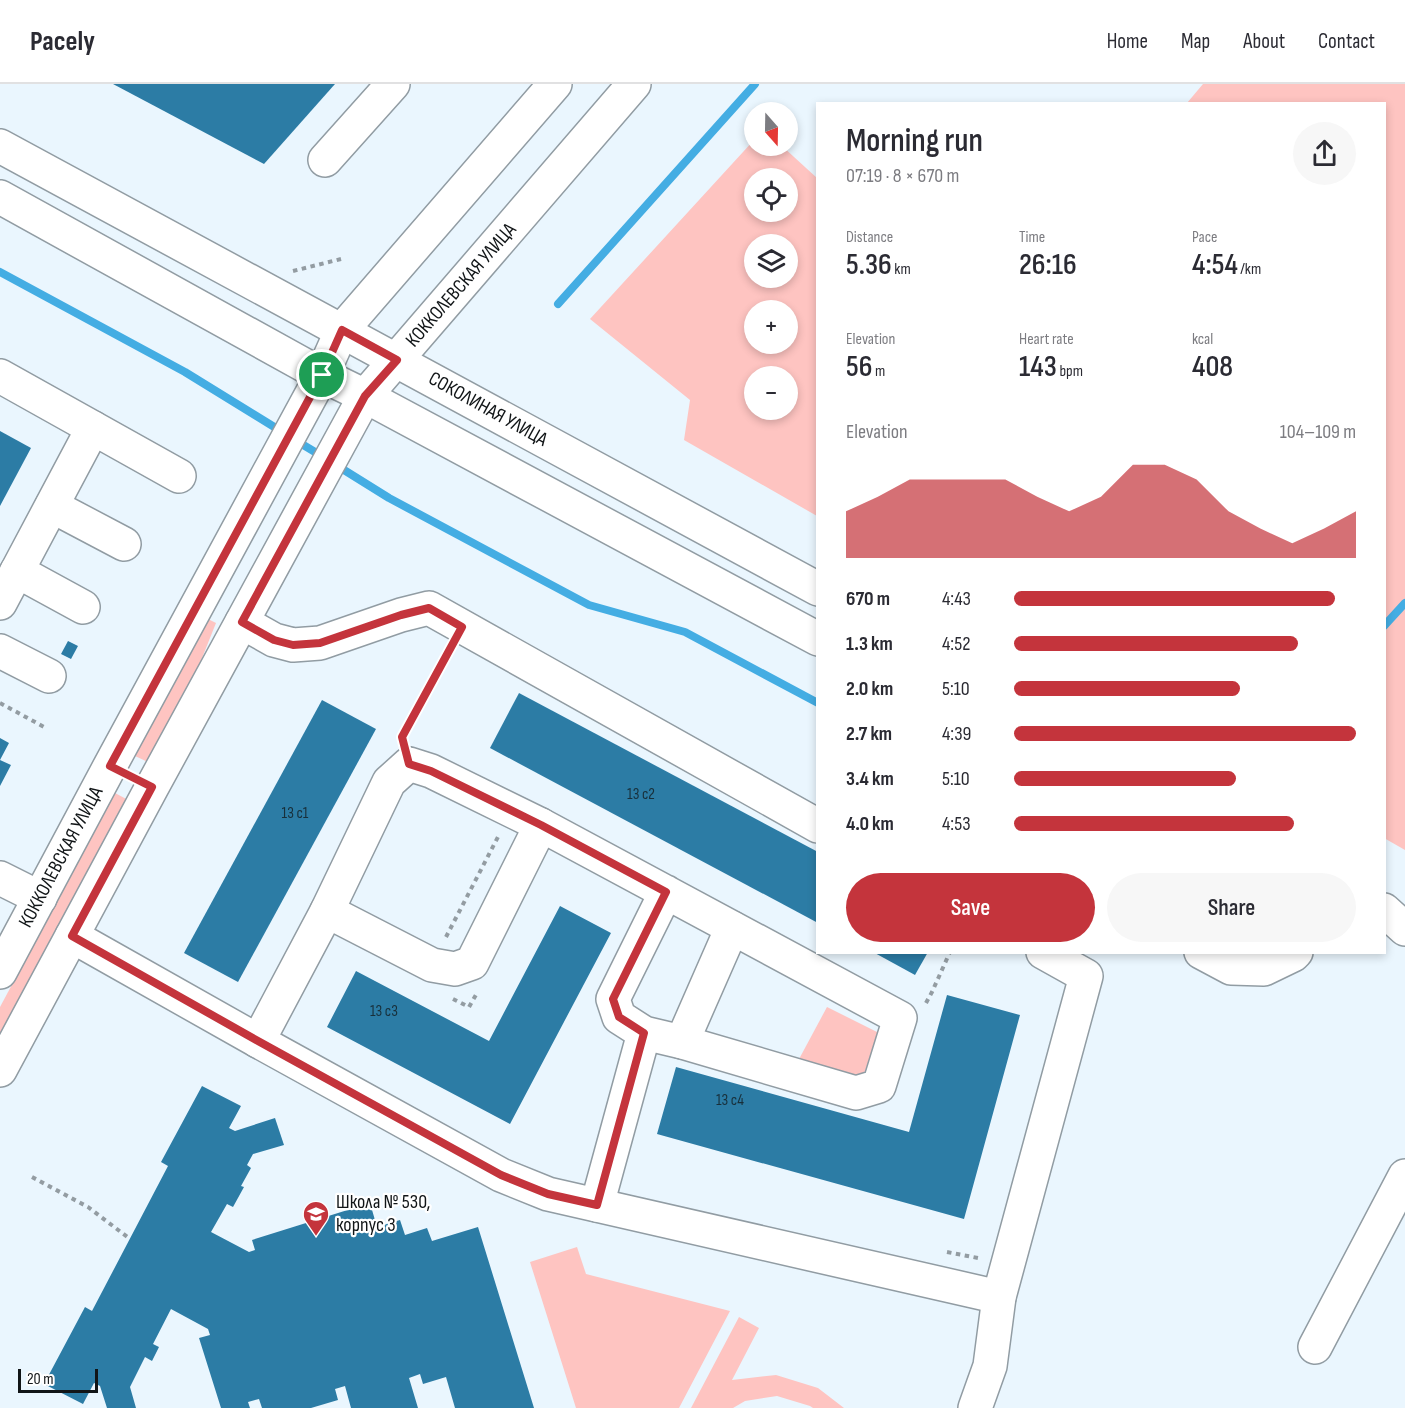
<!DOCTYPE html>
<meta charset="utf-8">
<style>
body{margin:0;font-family:"Sofia Sans Condensed",sans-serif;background:#f7f7f7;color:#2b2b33;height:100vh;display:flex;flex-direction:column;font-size:22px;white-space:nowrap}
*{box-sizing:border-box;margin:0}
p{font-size:20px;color:#7c7c81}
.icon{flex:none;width:33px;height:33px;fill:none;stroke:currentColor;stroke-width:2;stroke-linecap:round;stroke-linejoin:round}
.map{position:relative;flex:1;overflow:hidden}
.drawer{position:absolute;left:816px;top:18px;width:570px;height:852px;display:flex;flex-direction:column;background:#fff;border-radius:0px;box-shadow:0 3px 9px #0003}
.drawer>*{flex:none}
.needle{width:39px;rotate:160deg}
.controls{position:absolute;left:744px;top:18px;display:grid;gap:12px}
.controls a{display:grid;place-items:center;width:54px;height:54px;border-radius:50%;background:#fff;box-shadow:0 3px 9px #0003;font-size:30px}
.scale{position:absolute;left:18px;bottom:15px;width:80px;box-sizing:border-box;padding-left:6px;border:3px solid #111517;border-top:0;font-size:16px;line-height:21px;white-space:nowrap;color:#111517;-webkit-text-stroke:4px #fff;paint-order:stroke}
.pin{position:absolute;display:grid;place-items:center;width:51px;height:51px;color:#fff;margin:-26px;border:3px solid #fff;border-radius:50%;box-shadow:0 2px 6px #0007}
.round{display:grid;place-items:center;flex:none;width:63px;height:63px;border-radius:32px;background:#f7f7f7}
.overview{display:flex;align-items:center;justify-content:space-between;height:102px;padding:0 30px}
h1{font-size:33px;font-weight:600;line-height:45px}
.stats{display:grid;grid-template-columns:repeat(3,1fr);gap:9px;height:102px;padding:6px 30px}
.stats div{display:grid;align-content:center}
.stats b{font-size:30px;font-weight:600}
.stats small{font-size:16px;font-weight:400}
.stats p{font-size:16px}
.chart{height:168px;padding:12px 30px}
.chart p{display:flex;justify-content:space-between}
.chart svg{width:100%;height:108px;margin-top:6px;fill:#c4343c;opacity:.7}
.cta{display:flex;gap:12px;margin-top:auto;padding:12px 30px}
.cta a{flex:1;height:69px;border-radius:36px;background:#c4343c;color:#fff;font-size:24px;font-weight:600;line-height:69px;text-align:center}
.cta a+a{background:#f7f7f7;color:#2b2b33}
ul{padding:0 30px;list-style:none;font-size:20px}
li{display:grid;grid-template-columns:96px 72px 1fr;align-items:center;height:45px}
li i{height:15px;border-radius:8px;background:#c4343c}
header{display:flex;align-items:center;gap:36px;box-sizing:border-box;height:84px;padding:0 30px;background:#fff;border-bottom:2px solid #e1e1e2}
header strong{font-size:28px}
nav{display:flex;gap:33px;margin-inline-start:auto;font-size:21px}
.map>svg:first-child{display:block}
.green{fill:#fec4c1;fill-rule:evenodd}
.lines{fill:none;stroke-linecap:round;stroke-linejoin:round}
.stream{stroke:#44ade3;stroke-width:8}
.building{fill:#2c7ca5}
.minor-casing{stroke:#919ca3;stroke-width:36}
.path{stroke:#939ca2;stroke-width:4;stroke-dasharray:4.5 4.5;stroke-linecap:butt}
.minor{stroke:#fff;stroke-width:33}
.route-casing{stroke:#fff;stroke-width:12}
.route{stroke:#c4343c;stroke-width:8}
.labels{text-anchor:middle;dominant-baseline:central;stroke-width:4.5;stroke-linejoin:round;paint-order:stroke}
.number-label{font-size:16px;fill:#182f3a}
.street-label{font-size:20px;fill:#111517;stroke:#fff}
.poi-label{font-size:20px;fill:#111517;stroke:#fff;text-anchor:start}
</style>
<header>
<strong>Pacely</strong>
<nav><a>Home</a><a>Map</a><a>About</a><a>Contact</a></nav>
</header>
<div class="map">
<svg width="1405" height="1324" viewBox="0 0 1405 1324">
<rect width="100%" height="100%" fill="#eaf6fe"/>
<g class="green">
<path d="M 1203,0 L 1405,0 L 1405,766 L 1384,754 L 1384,20 L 1187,19 Z"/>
<path d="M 754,56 L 754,62 L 782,62 L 817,94 L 817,432 L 684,356 L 690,316 L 590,235 ZM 788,94 L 788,128 L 754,128 L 754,94 ZM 788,160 L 788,194 L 754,194 L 754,160 ZM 788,226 L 788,260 L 754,260 L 754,226 ZM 788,292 L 788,326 L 754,326 L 754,292 Z"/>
<path d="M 208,535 L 216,539 L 188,609 L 150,679 L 135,672 Z"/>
<path d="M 115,709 L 130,717 L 0,962 L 0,923 Z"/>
<path d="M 827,923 L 879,949 L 862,995 L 798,977 Z"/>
<path d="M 577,1163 L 586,1190 L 730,1227 L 679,1324 L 576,1324 L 530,1178 Z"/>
<path d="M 739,1233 L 759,1244 L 732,1296 L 776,1291 L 818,1304 L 844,1324 L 813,1324 L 810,1322 L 777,1312 L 745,1317 L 733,1324 L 691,1324 Z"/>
</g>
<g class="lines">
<g class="stream">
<path d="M 0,188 L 185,288 L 284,349"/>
<path d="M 558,220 L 755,0"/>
<path d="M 295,356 L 325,374"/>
<path d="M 336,381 L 389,414 L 589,521 L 685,548 L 818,619"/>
<path d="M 1384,542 L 1405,519"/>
</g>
</g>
<g class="building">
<path d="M 113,0 L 335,0 L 264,80 Z"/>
<path d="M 0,347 L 31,364 L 0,422 Z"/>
<path d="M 68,557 L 78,562 L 71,575 L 61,570 Z"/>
<path d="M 519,609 L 818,768 L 818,839 L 490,664 Z"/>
<path d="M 322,616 L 376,645 L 238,898 L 184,869 Z"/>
<path d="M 0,654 L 9,659 L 0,676 L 11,681 L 0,702 Z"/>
<path d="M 560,822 L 611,849 L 510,1040 L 327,943 L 356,887 L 489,957 Z"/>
<path d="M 873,868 L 928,868 L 915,891 Z"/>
<path d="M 947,911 L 1020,931 L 964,1135 L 657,1050 L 676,983 L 909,1048 Z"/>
<path d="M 202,1002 L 241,1022 L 229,1044 L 235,1047 L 275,1034 L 284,1061 L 253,1070 L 247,1081 L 251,1084 L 241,1102 L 244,1103 L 233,1123 L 227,1120 L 211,1148 L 249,1168 L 255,1166 L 252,1156 L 370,1119 L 377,1143 L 400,1136 L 405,1151 L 427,1144 L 432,1157 L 478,1143 L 534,1324 L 455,1324 L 446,1293 L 423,1300 L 420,1290 L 409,1294 L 418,1324 L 351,1324 L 345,1302 L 335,1305 L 338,1316 L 311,1324 L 262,1324 L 259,1315 L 248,1318 L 250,1324 L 221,1324 L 199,1254 L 210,1251 L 208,1245 L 171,1225 L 153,1260 L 159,1263 L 152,1277 L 145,1273 L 130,1303 L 136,1324 L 107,1324 L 100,1302 L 94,1299 L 83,1320 L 44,1300 L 85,1223 L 92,1227 L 168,1082 L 161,1078 Z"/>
</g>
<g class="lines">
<g class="minor-casing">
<g id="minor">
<path d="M 0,62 L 818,505"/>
<path d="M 325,76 L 393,0"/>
<path d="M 0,113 L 322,291 L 365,312 L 818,555"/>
<path d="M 0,292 L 179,392"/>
<path d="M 52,422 L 124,460"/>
<path d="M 17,487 L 83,523"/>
<path d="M 0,519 L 93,344"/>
<path d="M 242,538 L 274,556 L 293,561 L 320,559 L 401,531 L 429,524 L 818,742"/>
<path d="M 0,567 L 49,592"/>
<path d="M 0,794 L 40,814"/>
<path d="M 1384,826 L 1405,845"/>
<path d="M 327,827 L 432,881 L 455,885 L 472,879 L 541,741"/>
<path d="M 72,852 L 258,957 L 501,1091 L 548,1110 L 999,1213"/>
<path d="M 1201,868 L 1231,884 L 1264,885 L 1293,871 L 1296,868"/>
<path d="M 0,888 L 110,682 L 322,291 L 342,246 L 555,0"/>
<path d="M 258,957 L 327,827 L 389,698 L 409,680 L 431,687 L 541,741 L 900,934 L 879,1002 L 856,1009 L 682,958 L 644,949 L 619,933 L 613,915 L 666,808"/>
<path d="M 682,958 L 732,844"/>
<path d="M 0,986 L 152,703 L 365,312 L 634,0"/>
<path d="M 597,1121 L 644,949"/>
<path d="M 1315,1263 L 1405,1092"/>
<path d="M 975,1324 L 990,1282 L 999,1213 L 1086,892 L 1043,868"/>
</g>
</g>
<g class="path">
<path d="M 293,187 L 345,174"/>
<path d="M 0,619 L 46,644"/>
<path d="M 404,650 L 449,567"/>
<path d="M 446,853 L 499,751"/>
<path d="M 453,915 L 469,923 L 477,909"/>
<path d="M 926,919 L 932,908 L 950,868"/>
<path d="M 32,1093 L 88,1123 L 130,1155"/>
<path d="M 947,1168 L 978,1174"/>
</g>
<use href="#minor" class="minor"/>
</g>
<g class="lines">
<g class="route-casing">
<path id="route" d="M 342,246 L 397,276 L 365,312 L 242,538 L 274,556 L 293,561 L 320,559 L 401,531 L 429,524 L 462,543 L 402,653 L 409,680 L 431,687 L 541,741 L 666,808 L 613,915 L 619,933 L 644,949 L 597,1121 L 548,1110 L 501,1091 L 258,957 L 72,852 L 152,703 L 110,682 L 322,291 Z"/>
</g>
<use href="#route" class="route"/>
</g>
<defs>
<g id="school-pin" transform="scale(1.35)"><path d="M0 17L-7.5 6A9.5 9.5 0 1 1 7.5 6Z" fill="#c4343c" stroke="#fff"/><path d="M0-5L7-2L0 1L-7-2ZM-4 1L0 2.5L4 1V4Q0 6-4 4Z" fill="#fff"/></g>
</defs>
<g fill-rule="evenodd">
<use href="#school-pin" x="316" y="1130"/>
</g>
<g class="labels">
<g class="number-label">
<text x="641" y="710">13 с2</text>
<text x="295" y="729">13 с1</text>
<text x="384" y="927">13 с3</text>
<text x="730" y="1016">13 с4</text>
</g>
<g class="street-label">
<text transform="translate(461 201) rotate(-49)">КОККОЛЕВСКАЯ УЛИЦА</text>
<text transform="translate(488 325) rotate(29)">СОКОЛИНАЯ УЛИЦА</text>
<text transform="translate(61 773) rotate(-62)">КОККОЛЕВСКАЯ УЛИЦА</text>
</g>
<g class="poi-label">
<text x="336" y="1118">Школа № 530,<tspan x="336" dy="23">корпус 3</tspan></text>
</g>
</g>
</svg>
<div class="controls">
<a><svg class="needle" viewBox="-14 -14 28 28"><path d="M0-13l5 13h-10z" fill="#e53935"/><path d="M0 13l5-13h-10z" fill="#7c7c81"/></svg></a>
<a><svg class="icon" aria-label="locate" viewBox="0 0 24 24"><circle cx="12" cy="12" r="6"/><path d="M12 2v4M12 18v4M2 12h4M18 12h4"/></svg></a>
<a><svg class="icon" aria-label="layers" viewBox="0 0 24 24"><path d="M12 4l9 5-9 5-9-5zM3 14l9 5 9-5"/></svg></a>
<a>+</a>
<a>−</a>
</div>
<div class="scale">20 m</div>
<div class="pin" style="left:322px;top:291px;background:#1e9e55"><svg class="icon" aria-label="arrive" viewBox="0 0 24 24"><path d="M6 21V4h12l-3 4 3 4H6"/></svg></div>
<section class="drawer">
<div class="overview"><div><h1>Morning run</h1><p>07:19 · 8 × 670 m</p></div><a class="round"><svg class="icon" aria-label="share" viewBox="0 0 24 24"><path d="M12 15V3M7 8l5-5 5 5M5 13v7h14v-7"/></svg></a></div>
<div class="stats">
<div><p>Distance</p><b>5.36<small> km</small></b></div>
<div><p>Time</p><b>26:16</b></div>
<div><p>Pace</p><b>4:54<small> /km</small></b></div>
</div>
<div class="stats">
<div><p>Elevation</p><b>56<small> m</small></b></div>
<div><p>Heart rate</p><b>143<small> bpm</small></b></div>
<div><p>kcal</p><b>408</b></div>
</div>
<div class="chart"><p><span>Elevation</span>104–109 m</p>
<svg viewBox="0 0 160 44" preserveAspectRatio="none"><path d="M0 44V25L10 19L20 12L30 12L40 12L50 12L60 19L70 25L80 19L90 6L100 6L110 12L120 25L130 32L140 38L150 32L160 25V44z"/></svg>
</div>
<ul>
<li><b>670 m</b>4:43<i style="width:94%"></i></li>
<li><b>1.3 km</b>4:52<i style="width:83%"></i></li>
<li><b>2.0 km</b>5:10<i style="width:66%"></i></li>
<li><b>2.7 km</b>4:39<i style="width:100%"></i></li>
<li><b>3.4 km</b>5:10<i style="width:65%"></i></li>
<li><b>4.0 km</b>4:53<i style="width:82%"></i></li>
</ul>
<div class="cta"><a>Save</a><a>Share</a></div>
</section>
</div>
